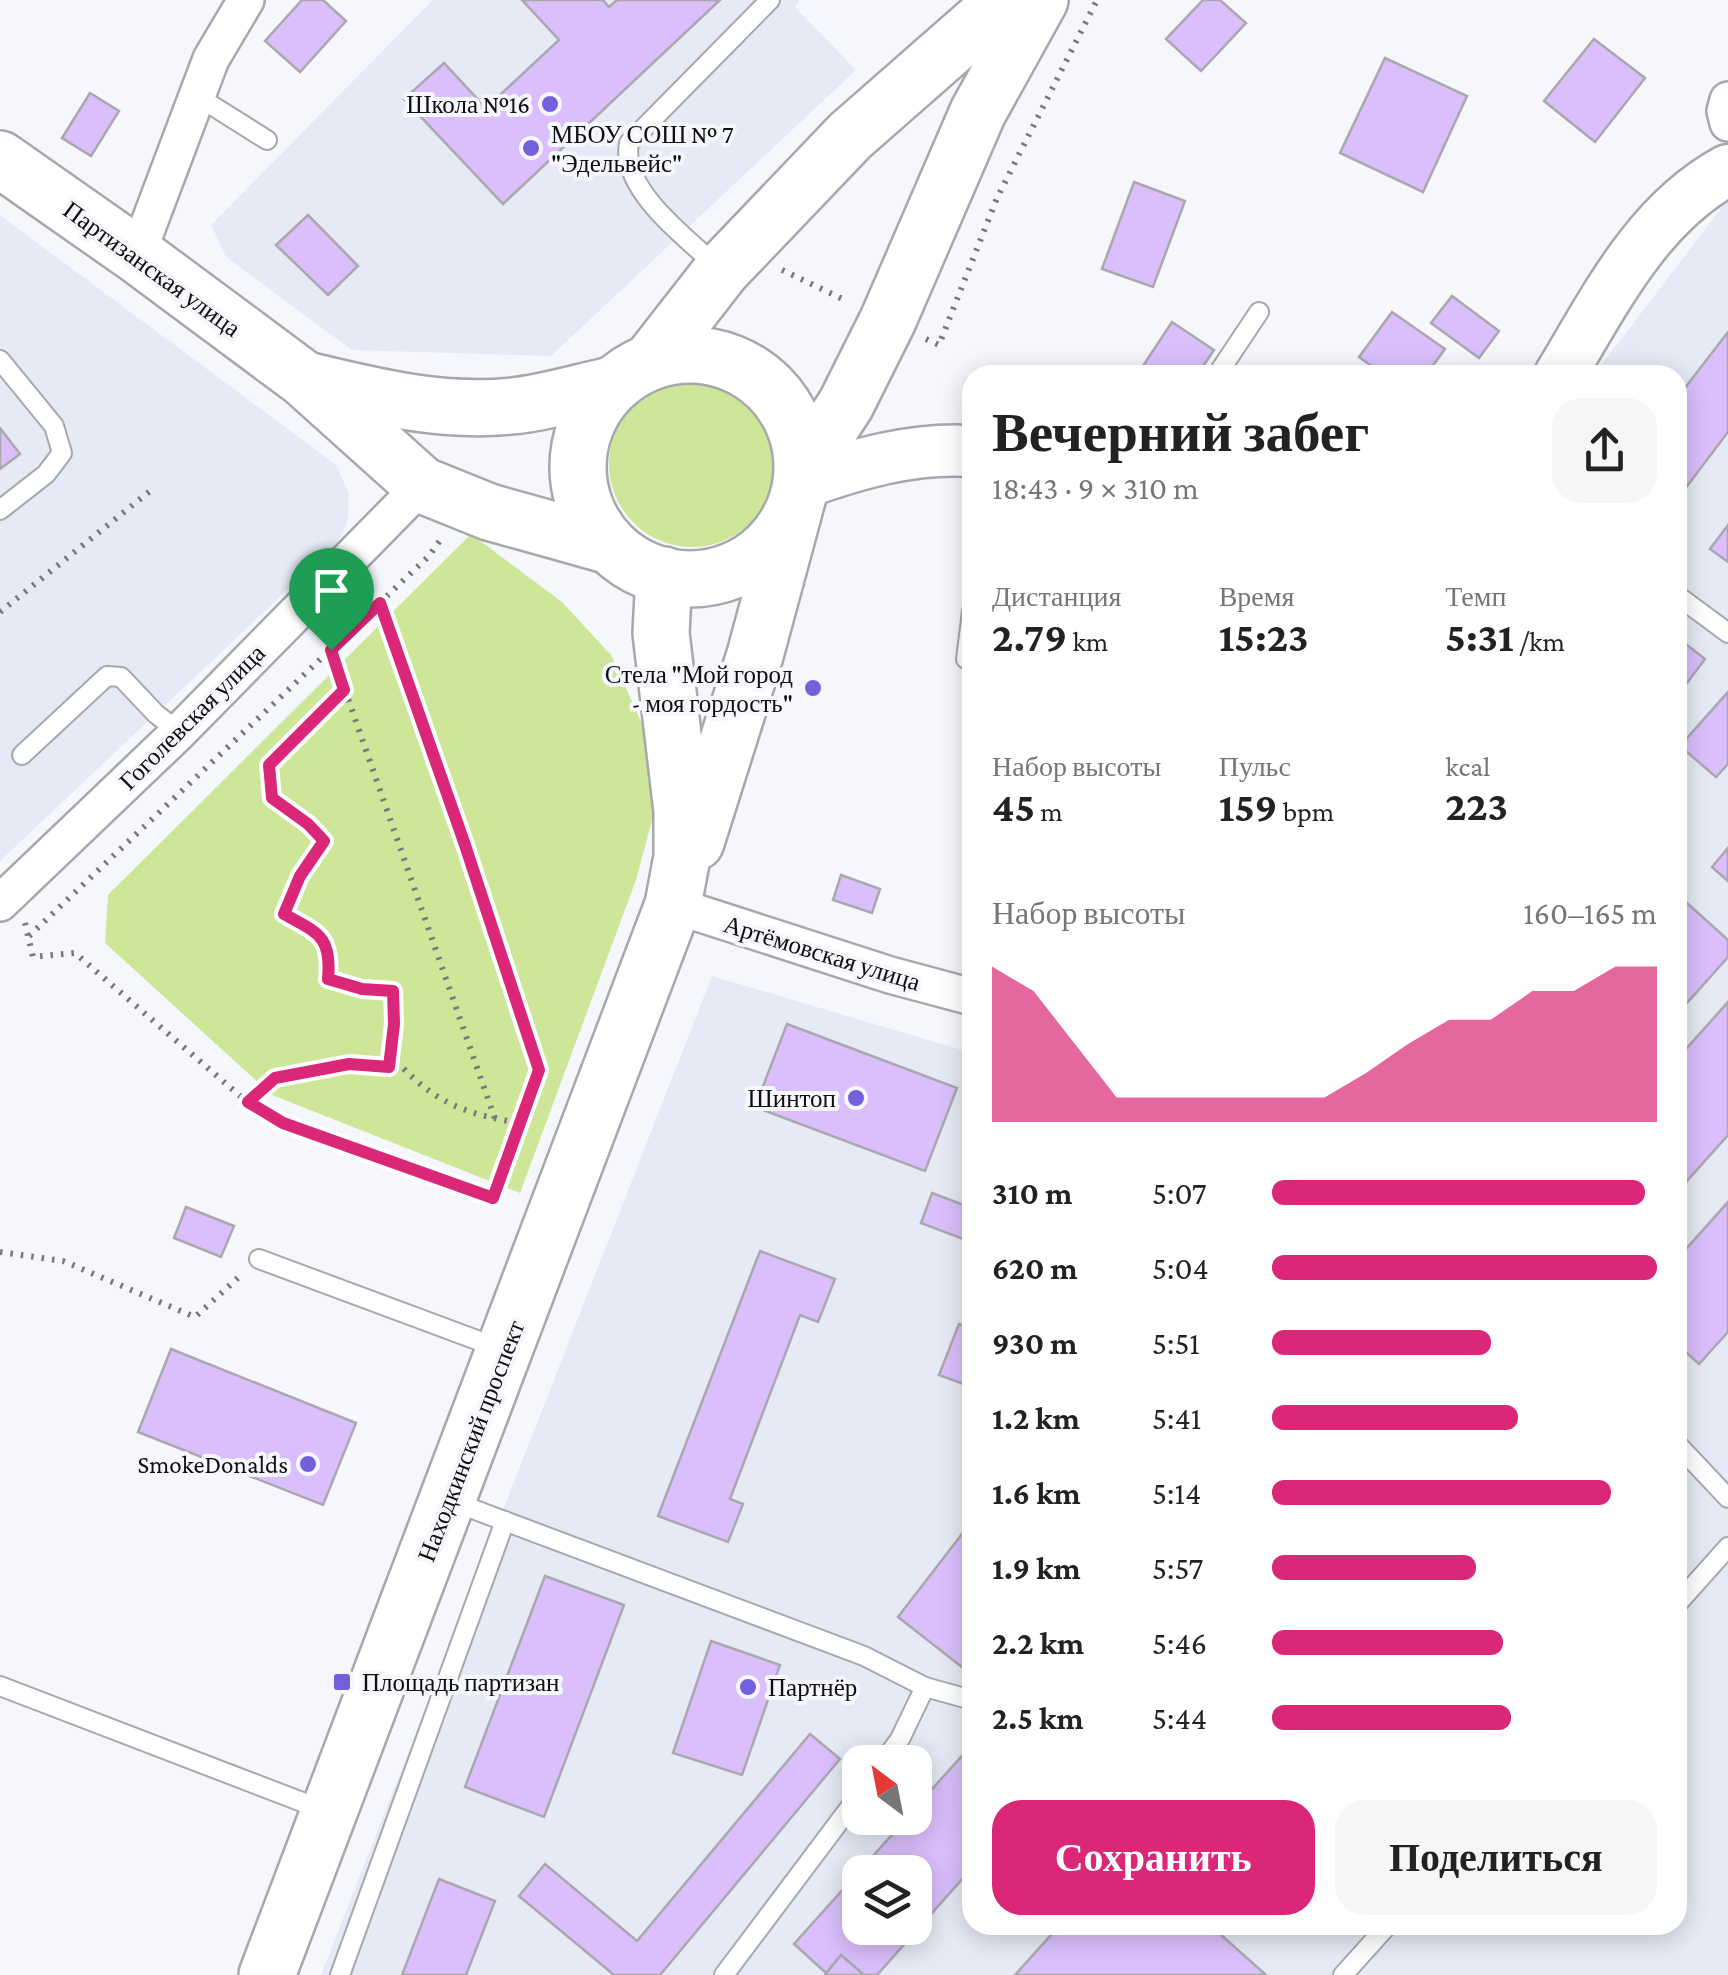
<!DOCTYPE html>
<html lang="ru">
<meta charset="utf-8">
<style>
body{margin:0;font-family:"Crimson Pro",serif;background:#f6f6f6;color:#222;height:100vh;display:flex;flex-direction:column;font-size:38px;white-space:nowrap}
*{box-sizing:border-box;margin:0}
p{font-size:32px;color:#767676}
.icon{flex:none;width:55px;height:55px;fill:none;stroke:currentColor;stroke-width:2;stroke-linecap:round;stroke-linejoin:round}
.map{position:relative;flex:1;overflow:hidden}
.panel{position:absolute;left:962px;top:365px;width:725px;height:1570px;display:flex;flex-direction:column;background:#fff;border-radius:30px;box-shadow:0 5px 25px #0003}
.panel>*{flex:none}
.needle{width:65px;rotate:328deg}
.tools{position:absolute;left:842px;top:1745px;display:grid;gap:20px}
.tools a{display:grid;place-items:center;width:90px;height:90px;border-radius:20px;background:#fff;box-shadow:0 5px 25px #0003;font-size:50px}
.pin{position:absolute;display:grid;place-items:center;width:85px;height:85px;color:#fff;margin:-102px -42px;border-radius:50% 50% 50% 0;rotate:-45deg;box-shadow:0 0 10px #0007}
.pin .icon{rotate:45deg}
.round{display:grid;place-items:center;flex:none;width:105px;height:105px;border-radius:30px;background:#f6f6f6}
.summary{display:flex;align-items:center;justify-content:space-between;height:170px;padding:0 30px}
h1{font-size:55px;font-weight:700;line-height:75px}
.stats{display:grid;grid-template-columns:repeat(3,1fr);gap:15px;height:170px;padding:10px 30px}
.stats div{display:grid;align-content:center}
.stats b{font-size:42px;font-weight:700}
.stats small{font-size:28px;font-weight:400}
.stats p{font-size:28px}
.chart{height:280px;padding:20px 30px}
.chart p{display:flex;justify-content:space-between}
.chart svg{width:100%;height:180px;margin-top:10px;fill:#db2777;opacity:.7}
.cta{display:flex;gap:20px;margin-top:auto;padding:20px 30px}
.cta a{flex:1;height:115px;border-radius:30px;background:#db2777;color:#fff;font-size:40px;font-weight:700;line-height:115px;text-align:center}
.cta a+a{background:#f6f6f6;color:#222}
ul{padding:0 30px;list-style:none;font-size:32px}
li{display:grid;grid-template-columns:160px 120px 1fr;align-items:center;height:75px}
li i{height:25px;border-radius:12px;background:#db2777}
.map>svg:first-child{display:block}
.built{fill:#e6eaf6;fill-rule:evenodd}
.green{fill:#cde698}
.building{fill:#dabffc;stroke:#aaa8ad;stroke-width:2.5;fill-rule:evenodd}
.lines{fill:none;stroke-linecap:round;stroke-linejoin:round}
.service-casing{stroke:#a7a8ad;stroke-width:22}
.minor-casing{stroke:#a7a8ad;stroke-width:40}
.secondary-casing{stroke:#a7a8ad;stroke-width:55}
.primary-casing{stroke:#a7a8ad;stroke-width:60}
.trunk-casing{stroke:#a7a8ad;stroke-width:60}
.path{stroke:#78787c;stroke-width:6;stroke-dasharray:2.5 8;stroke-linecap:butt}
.service{stroke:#fff;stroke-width:18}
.minor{stroke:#fff;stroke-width:35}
.secondary{stroke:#fff;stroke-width:50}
.primary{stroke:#fff;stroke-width:55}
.trunk{stroke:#fff;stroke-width:55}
.route-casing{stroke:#fff;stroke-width:20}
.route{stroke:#db2777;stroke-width:12}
.poi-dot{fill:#7560db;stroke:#f6f7fc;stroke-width:4}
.labels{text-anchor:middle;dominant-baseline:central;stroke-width:8;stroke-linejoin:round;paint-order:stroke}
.poi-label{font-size:25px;fill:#0f0f11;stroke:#f6f7fc;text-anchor:end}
.street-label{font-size:25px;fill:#0f0f11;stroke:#f6f7fc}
</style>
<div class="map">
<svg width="1728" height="1975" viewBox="0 0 1728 1975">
<rect width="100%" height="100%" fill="#f6f7fc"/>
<g class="built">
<path d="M 433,0 L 800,0 L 795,7 L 856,70 L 551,356 L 352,350 L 226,257 L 211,225 Z"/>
<path d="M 1728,199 L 1728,1975 L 321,1975 L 712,976 L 972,1053 L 972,1925 L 1678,1925 L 1678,375 L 1594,375 ZM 860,1762 L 915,1762 L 915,1818 L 860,1818 ZM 860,1872 L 915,1872 L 915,1928 L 860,1928 Z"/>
<path d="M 0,215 L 336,465 L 349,493 L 348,520 L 338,542 L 0,861 Z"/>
</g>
<g class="green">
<circle cx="692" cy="464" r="83"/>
<path d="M 471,534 L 562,602 L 611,655 L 643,726 L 658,798 L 636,880 L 520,1193 L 272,1095 L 105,943 L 108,895 Z"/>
</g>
<g class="building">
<path d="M 302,0 L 323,0 L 346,21 L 300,72 L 265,41 Z"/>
<path d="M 522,0 L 603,0 L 609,7 L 617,0 L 720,0 L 503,204 L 404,99 L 444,63 L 486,108 L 559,40 Z"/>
<path d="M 1203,0 L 1220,0 L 1246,23 L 1201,71 L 1166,39 Z"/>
<path d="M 1594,39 L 1645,78 L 1595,142 L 1544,101 Z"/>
<path d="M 1385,58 L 1467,96 L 1423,192 L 1340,153 Z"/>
<path d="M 90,93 L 119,111 L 91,156 L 62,138 Z"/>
<path d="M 1134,182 L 1185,201 L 1153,287 L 1102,269 Z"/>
<path d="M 308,215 L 358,266 L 328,295 L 276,245 Z"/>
<path d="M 1452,296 L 1499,331 L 1479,358 L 1431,323 Z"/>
<path d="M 1392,312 L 1445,349 L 1426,375 L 1384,375 L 1359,357 Z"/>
<path d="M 1172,322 L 1214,350 L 1197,375 L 1143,375 L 1139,372 Z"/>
<path d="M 1728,332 L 1728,432 L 1678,498 L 1678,397 Z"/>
<path d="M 0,428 L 20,454 L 0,469 Z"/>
<path d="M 1728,525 L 1728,562 L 1710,549 Z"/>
<path d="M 1678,638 L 1705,659 L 1678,695 Z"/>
<path d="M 1728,692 L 1728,764 L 1716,777 L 1680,746 Z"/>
<path d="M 1728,848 L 1728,881 L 1712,867 Z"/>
<path d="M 841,875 L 880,889 L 872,913 L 833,900 Z"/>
<path d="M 1687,903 L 1728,940 L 1728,957 L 1678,1013 L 1678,914 Z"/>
<path d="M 1728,1002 L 1728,1135 L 1678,1191 L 1678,1058 Z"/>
<path d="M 787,1024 L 957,1088 L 925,1171 L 755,1107 Z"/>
<path d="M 932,1193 L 972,1208 L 971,1242 L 921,1223 Z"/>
<path d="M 1728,1202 L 1728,1332 L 1699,1364 L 1678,1345 L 1678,1258 Z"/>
<path d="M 186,1207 L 234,1226 L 221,1257 L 174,1238 Z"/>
<path d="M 760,1251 L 835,1279 L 818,1322 L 800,1315 L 730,1499 L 743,1504 L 728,1542 L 658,1516 Z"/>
<path d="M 959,1324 L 972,1329 L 972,1368 L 966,1385 L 939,1375 Z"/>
<path d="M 171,1349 L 356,1423 L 323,1505 L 138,1432 Z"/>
<path d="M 972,1521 L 972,1675 L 898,1617 Z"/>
<path d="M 545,1576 L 624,1605 L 544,1817 L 465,1787 Z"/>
<path d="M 711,1641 L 780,1665 L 742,1775 L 673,1753 Z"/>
<path d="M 810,1734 L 840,1759 L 660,1975 L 614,1975 L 519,1896 L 545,1864 L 637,1941 Z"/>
<path d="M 970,1747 L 972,1868 L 877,1975 L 864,1975 L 841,1955 L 826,1973 L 794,1944 L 907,1818 L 915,1818 L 915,1808 ZM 860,1872 L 915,1872 L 915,1928 L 860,1928 Z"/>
<path d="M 439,1879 L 495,1901 L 466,1975 L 402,1975 Z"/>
<path d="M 1060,1925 L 1210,1925 L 1266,1975 L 1015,1975 Z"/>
<path d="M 841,1955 L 864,1975 L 825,1975 Z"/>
</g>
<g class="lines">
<g class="service-casing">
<g id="service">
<path d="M 197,96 L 267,140"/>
<path d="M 718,267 C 686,238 620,189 629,143 L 770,0"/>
<path d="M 0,360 L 54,426 L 62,453 L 46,474 L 0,510"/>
<path d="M 1217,375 L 1259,312"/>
<path d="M 1678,596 L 1728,633"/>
<path d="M 966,659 L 972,611"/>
<path d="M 22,755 L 107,676 L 121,677 L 156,714 L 179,732"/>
<path d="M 259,1259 L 501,1349"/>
<path d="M 1678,1445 L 1728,1498"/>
<path d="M 454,1502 L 864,1656 L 925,1687 L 900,1739 L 883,1762"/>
<path d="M 1678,1603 L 1728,1547"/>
<path d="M 0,1686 L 323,1810"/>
<path d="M 925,1687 L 972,1700"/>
<path d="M 340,1975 L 505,1521"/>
<path d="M 724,1975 L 860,1794"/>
<path d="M 1343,1975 L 1388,1925"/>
</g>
</g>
<g class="minor-casing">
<g id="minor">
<path d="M 1728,100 L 1725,111 L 1728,123"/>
<path d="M 137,255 L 211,59 L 246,0"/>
<path d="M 0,903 L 179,732 L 422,485"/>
<path d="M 673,905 L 890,975 L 972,997"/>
</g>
</g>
<g class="secondary-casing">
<g id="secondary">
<path d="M 1560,375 C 1606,299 1647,214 1728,170"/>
<path d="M 800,484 C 856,464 912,447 972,451"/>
</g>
</g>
<g class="primary-casing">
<g id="primary">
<path d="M 651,361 L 722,270 L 850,136 L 1005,0"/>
<path d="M 803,470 L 846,404 L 888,320 L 978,112 L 1040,0"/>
<path d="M 696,842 L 755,655 L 794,511"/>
<path d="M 267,1975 L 673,905 L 682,857 L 682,811 L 661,633 L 664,575"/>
</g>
</g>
<g class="trunk-casing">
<g id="trunk">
<path d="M 0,159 L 137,255 L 304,379 L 422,485 L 489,512 L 607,545"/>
<circle cx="690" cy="467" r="112"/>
<path d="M 310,381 C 376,397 443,413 512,406 C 545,403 579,392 612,385"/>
</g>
</g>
<g class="path">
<path d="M 782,270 L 847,301"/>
<path d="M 926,339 L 939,345 L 997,198 L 1097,0"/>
<path d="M 0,612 L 155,487"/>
<path d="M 331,650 L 495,1119"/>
<path d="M 344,690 L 269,765 L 272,799 L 308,824 L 324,841 L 300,876 L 283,914 C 318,933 332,936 328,979 L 363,989 L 393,991 L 395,1025 L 389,1067"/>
<path d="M 25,923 L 33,957 L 75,953 L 254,1108 L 283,1123 L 493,1198 L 539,1070 L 465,843 L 380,603"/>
<path d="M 29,936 L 429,556 L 441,539"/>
<path d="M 247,1102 L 275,1077 L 349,1064 L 402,1067 C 439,1105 468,1114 519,1123"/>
<path d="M 0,1252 L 63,1261 L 195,1317 L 240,1276"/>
</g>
<use href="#service" class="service"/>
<use href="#minor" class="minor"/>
<use href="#secondary" class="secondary"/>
<use href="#primary" class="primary"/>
<use href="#trunk" class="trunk"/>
</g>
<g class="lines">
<g class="route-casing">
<path id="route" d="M 380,603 L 464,842 L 539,1070 L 493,1198 L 283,1123 L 248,1102 L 275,1078 L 349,1064 L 389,1067 L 394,1024 L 393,991 L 362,989 L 328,979 C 332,936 318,933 284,914 L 300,876 L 324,841 L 308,824 L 272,798 L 269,765 L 344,690 L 331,650 Z"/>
</g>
<use href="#route" class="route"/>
</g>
<g class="poi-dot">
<circle cx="550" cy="104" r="10"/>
<circle cx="531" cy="148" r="10"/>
<circle cx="813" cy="688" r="10"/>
<circle cx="856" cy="1098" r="10"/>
<circle cx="308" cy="1464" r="10"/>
<rect x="332" y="1672" width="20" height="20" rx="5"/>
<circle cx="748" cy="1687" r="10"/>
</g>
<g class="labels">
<g class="poi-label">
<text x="530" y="104">Школа №16</text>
<text x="551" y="134" text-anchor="start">МБОУ СОШ № 7<tspan x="551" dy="29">"Эдельвейс"</tspan></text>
<text x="793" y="674">Стела "Мой город<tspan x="793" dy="29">- моя гордость"</tspan></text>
<text x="836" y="1098">Шинтоп</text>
<text x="288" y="1464">SmokeDonalds</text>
<text x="362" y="1682" text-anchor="start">Площадь партизан</text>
<text x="768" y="1687" text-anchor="start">Партнёр</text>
</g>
<g class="street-label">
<text transform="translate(152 269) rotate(36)">Партизанская улица</text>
<text transform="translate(192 717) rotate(-45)">Гоголевская улица</text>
<text transform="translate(822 953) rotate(17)">Артёмовская улица</text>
<text transform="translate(471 1441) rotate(-69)">Находкинский проспект</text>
</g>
</g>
</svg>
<div class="tools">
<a><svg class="needle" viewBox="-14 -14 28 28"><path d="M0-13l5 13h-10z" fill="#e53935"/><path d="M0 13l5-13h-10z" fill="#767676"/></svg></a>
<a><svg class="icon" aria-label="layers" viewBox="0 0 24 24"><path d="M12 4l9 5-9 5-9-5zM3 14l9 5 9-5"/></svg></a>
</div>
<div class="pin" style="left:331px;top:650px;background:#1e9e55"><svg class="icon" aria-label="arrive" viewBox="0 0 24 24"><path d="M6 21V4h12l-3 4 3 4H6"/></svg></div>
<section class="panel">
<div class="summary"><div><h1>Вечерний забег</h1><p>18:43 · 9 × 310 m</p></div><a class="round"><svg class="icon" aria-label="share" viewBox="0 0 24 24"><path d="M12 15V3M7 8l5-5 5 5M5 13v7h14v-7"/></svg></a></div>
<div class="stats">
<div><p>Дистанция</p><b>2.79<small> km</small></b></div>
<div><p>Время</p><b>15:23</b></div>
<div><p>Темп</p><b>5:31<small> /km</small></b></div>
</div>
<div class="stats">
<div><p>Набор высоты</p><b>45<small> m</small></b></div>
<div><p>Пульс</p><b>159<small> bpm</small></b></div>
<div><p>kcal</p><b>223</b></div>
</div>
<div class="chart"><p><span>Набор высоты</span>160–165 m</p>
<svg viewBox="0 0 160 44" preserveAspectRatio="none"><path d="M0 44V6L10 12L20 25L30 38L40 38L50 38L60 38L70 38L80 38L90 32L100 25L110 19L120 19L130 12L140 12L150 6L160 6V44z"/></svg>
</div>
<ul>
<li><b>310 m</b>5:07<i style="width:97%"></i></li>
<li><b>620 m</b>5:04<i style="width:100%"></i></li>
<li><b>930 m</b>5:51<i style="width:57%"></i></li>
<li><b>1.2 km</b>5:41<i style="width:64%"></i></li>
<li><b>1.6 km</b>5:14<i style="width:88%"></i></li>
<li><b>1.9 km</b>5:57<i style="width:53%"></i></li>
<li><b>2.2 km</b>5:46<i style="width:60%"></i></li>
<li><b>2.5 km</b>5:44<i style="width:62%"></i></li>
</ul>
<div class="cta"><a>Сохранить</a><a>Поделиться</a></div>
</section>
</div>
